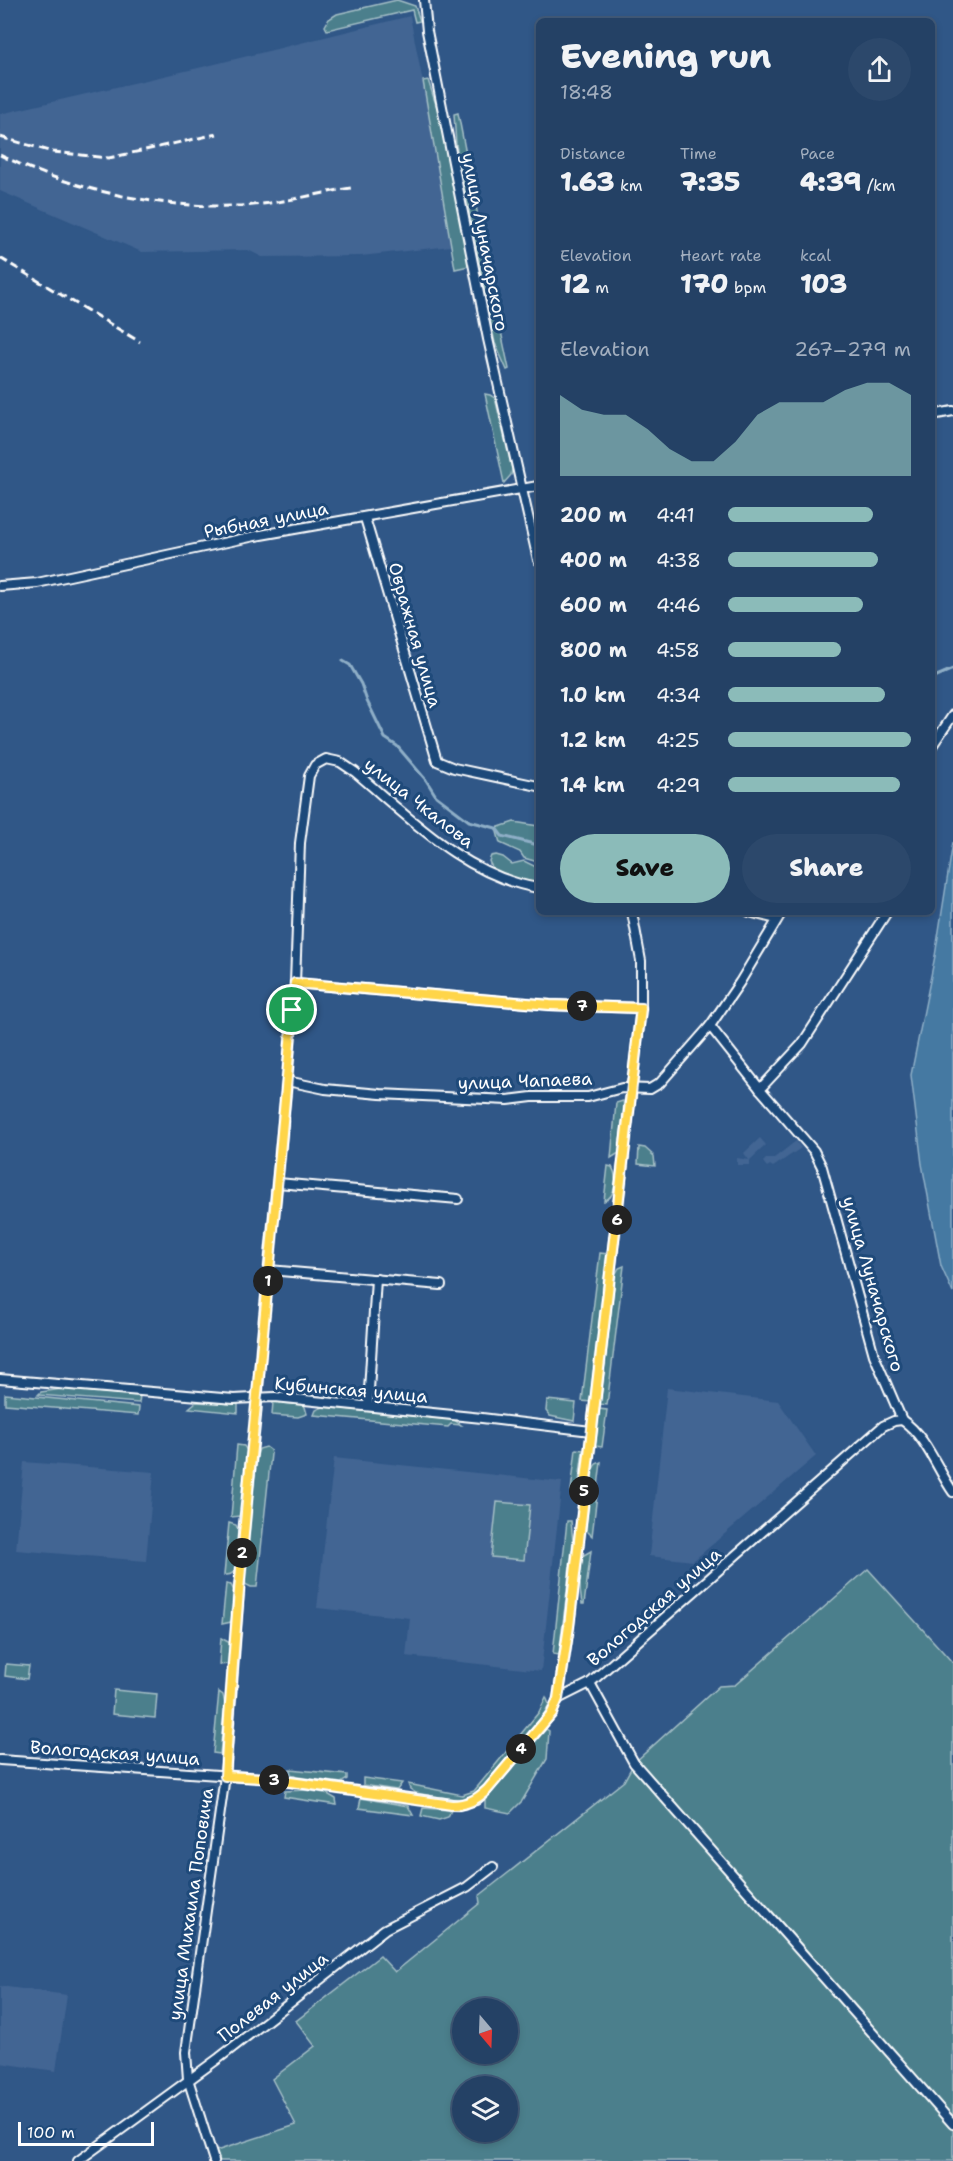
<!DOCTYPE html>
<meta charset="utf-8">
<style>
body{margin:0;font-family:"Shantell Sans",sans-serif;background:#2c486b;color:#f1f3f6;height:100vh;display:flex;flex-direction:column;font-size:22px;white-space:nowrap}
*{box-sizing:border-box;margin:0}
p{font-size:20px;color:#a3afbf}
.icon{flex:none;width:33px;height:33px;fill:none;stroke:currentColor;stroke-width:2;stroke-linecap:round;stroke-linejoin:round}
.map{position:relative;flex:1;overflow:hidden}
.drawer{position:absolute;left:536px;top:18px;width:399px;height:897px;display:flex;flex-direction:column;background:#244165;border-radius:9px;box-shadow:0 3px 9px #0003,0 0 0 2px #415a79}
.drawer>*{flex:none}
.needle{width:39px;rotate:161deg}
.controls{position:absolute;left:452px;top:1998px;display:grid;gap:12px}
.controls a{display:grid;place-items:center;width:66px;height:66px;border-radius:50%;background:#244165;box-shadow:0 3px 9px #0003,0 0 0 2px #415a79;font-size:30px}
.scale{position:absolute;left:18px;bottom:15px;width:136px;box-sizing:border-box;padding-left:6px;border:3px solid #fff;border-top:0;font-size:16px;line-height:21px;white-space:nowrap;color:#fff;-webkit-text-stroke:4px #1f4a7a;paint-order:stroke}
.pin{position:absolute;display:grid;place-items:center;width:51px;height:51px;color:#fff;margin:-26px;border:3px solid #fff;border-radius:50%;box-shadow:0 2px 6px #0007}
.km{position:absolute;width:30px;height:30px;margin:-15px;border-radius:50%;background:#222;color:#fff;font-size:16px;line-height:30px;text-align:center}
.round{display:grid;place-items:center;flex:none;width:63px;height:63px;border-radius:32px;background:#2c486b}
.summary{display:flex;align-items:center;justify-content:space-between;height:102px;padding:0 24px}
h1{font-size:33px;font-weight:800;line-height:45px}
.stats{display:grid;grid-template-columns:repeat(3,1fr);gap:9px;height:102px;padding:6px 24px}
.stats div{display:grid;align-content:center}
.stats b{font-size:26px;font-weight:800}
.stats small{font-size:16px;font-weight:400}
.stats p{font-size:16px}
.chart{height:168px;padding:12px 24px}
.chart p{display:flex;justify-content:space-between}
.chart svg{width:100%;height:108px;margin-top:6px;fill:#8bbbb9;opacity:.7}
.primary-button{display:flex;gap:12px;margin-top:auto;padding:12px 24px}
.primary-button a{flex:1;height:69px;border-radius:36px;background:#8bbbb9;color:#111;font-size:24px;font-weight:800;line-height:69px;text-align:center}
.primary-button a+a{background:#2c486b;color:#f1f3f6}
ul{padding:0 24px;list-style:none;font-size:20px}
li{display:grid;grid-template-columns:96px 72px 1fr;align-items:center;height:45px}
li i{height:15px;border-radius:8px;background:#8bbbb9}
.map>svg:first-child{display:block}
.built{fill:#426593}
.green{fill:#4b7f8c;stroke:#a5bfc6;stroke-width:1.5;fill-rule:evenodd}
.water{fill:#4579a2;stroke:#8fafc7;stroke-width:1.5}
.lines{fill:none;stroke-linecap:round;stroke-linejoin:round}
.stream{stroke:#8fafc7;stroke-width:3}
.minor-casing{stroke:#fff;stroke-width:12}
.minor{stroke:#1f4a7a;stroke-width:8}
.rail{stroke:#fff;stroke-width:3;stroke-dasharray:9 4.5;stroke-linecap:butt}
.route-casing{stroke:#fff;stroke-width:12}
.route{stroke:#ffd54a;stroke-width:8}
.labels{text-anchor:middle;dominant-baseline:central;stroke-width:6;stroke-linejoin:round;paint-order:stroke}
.street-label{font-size:18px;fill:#fff;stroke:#1f4a7a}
</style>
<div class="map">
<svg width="953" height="2161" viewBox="0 0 953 2161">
<rect width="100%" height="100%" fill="#305787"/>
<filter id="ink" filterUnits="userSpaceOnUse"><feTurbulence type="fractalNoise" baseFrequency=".0167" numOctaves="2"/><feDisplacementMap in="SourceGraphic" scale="12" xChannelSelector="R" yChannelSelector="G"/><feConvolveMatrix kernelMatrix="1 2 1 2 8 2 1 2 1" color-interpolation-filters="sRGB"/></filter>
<g filter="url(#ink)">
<g class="built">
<path d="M 410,16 L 441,175 L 439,178 L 451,246 L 361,256 L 262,257 L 248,250 L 142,252 L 0,191 L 0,114 L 211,65 Z"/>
<path d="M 760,1138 L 766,1145 L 750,1160 L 750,1165 L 737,1165 L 737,1158 L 749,1160 L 744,1153 Z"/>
<path d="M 796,1141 L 801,1148 L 773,1167 L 770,1165 L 767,1167 L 763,1162 L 766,1159 L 773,1159 Z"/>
<path d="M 667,1388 L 778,1401 L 816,1456 L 693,1561 L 649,1556 Z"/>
<path d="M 334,1458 L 562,1482 L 541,1671 L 406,1656 L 410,1618 L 317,1608 Z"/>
<path d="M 24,1462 L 154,1472 L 146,1561 L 16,1550 Z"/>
<path d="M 0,1986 L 67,1995 L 56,2071 L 0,2063 Z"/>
</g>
<g class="green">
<path d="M 397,0 L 415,6 L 420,21 L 415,22 L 412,10 L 327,30 L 325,26 L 329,19 L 337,14 Z"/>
<path d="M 428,80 L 440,117 L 469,266 L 455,269 L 423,81 Z"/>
<path d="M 458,113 L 494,299 L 487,301 L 456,145 L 454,114 Z"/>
<path d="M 495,303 L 509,369 L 507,370 L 495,343 L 487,305 Z"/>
<path d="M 485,394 L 490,395 L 495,398 L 512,469 L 511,475 L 504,483 Z"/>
<path d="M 514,822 L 538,826 L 538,862 L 524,858 L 520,852 L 500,843 L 496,828 Z"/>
<path d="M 496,855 L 503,857 L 512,864 L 524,861 L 538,868 L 538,884 C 523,882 494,878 489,861 L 491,856 Z"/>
<path d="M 623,1101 L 624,1106 L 619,1153 L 611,1158 L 616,1103 Z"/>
<path d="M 639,1147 L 645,1148 L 654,1156 L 655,1166 L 638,1164 Z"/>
<path d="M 608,1166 L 612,1167 C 618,1177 616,1197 604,1201 Z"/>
<path d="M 600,1253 L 608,1254 L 591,1402 L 582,1401 Z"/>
<path d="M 624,1266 L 607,1405 L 600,1404 L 615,1275 L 619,1268 Z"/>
<path d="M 62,1389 L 140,1396 L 139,1403 L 38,1395 L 41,1392 Z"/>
<path d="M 5,1394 L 139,1407 L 138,1415 L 5,1404 Z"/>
<path d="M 547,1400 L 576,1403 L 574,1421 L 550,1416 L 546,1411 Z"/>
<path d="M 196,1402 L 238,1404 L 238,1413 L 189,1408 Z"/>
<path d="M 273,1402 L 302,1405 L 305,1407 L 307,1414 L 298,1417 L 272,1415 Z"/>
<path d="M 323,1407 L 454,1420 L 461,1425 L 451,1424 L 448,1427 L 314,1415 L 316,1410 Z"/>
<path d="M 599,1409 L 607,1410 L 602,1447 L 595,1446 Z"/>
<path d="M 237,1445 L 244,1446 L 248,1452 L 243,1510 L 240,1516 L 231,1517 Z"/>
<path d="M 266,1447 L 270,1450 L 271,1454 L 257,1587 L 251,1587 L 245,1584 L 244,1580 L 257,1455 L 259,1449 Z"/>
<path d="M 576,1449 L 583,1450 L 579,1481 L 573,1493 L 571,1491 Z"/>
<path d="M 601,1462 L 592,1536 L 585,1529 L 592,1470 L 596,1464 Z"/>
<path d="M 497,1502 L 530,1505 L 524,1560 L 491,1557 Z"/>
<path d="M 567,1521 L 571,1521 L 573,1542 L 559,1655 L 553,1654 Z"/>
<path d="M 229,1523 L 236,1525 L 238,1530 L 235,1569 C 232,1575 230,1575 224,1575 Z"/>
<path d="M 591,1551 L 584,1604 L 582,1604 C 579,1588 579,1572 582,1556 Z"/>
<path d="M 868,1569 L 953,1663 L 953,2161 L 220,2161 L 216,2151 L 296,2125 L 272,2079 L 315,2046 L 296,2021 L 380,1956 L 395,1972 L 480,1903 L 479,1896 L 624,1781 L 634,1763 L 719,1686 L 735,1685 ZM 462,2008 L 507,2008 L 507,2054 L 462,2054 ZM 462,2086 L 507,2086 L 507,2132 L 462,2132 Z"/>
<path d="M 226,1584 L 231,1585 L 234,1591 L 232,1619 L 231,1622 L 222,1624 Z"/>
<path d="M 221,1638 L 230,1643 L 229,1664 L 219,1665 Z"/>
<path d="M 6,1664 L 29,1666 L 27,1679 L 5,1676 Z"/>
<path d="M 114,1690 L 157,1694 L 155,1718 L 112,1714 Z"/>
<path d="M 219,1692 L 223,1695 L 225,1703 L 220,1754 L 213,1753 Z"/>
<path d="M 546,1697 L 549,1704 L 544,1714 C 529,1732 486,1793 466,1798 C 455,1801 428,1795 416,1793 L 410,1789 L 408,1784 L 462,1795 L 474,1791 L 539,1712 Z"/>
<path d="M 546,1729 L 549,1731 L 547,1759 L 522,1801 L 510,1813 L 485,1808 L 485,1800 Z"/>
<path d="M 290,1769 L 347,1775 L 347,1779 L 341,1783 L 296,1777 L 291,1774 Z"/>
<path d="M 363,1778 L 402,1783 L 397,1790 L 363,1785 Z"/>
<path d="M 305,1790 L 326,1793 L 336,1799 L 337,1805 L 284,1797 L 285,1791 Z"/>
<path d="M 361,1798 L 408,1806 L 413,1815 L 359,1808 Z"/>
<path d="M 423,1808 L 451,1810 L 448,1817 L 439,1820 L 421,1816 Z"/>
</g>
<path class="water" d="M 953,842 L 953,1293 L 941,1266 L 922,1164 L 911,1075 L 935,956 Z"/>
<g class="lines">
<g class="stream">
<path d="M 343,661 L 350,665 L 361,684 L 367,701 L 385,738 L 397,746 L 426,780 L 436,796 L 469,821 L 496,828 L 502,836 L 538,845"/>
<path d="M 932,678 L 953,669"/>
</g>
<g class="minor-casing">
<g id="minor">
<path d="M 424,0 L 427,31 L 488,339 L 538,560"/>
<path d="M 932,415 L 953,411"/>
<path d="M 365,518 L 437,761 L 454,768 L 538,786"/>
<path d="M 0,586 L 37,583 L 255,536 L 538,486"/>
<path d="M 932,746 L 953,715"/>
<path d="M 749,912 L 776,919"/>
<path d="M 295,983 L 550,1005 L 641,1008"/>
<path d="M 710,1026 L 760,1089 L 814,1151 L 822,1167 L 874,1355 L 902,1420 C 926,1436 937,1469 953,1492"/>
<path d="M 287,1081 L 325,1089 L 380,1094 L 508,1100 L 532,1097 L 588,1097 L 622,1088 L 650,1089 L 660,1083 L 710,1026 L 740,982 L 782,912"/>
<path d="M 760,1089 L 802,1044 L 887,912"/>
<path d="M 278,1183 L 458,1199"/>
<path d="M 269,1270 L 441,1285"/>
<path d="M 0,1379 L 234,1399 L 275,1397 L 482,1418 L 591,1431"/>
<path d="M 368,1406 L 376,1279"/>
<path d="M 590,1683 L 634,1763 L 953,2124"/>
<path d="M 558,1699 L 590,1683 L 883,1426 L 894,1421 L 902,1420"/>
<path d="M 0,1760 L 262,1778 L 459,1805 L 476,1800 L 487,1790 L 552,1713 L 558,1699 L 569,1626 L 641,1008 L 641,961 L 632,912"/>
<path d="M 78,2161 L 219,2058 L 385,1929 L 467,1887 L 493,1867"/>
<path d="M 214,2161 L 188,2079 L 186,2052 L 225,1776 L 244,1523 L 256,1416 L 261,1348 L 287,1081 L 295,983 L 300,843 L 309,776 L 315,765 L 326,759 L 340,762 L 355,772 C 410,818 465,876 538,888"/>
</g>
</g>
<use href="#minor" class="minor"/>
<g class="rail">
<path d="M 0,137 L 53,152 L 109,158 L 217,134"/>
<path d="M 0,155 C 72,190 156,208 237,206 C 275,205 314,194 351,188"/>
<path d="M 0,258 L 140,342"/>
</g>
</g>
</g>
<g class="lines" filter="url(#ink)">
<g class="route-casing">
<path id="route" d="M 295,983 L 550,1005 L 641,1008 L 569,1626 L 558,1699 L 552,1713 L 487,1790 C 476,1800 467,1805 452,1805 L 262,1778 L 225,1776 C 242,1511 274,1247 295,983 Z"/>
</g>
<use href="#route" class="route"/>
</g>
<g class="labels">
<g class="street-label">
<text transform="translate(485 242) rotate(79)">улица Луначарского</text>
<text transform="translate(266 520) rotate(-11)">Рыбная улица</text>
<text transform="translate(415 635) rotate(74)">Овражная улица</text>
<text transform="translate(419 803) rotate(38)">улица Чкалова</text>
<text transform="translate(525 1081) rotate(-2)">улица Чапаева</text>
<text transform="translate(873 1284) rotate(74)">улица Луначарского</text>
<text transform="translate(351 1390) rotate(5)">Кубинская улица</text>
<text transform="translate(654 1607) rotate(-41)">Вологодская улица</text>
<text transform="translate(115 1753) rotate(4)">Вологодская улица</text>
<text transform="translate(191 1904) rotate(-82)">улица Михаила Поповича</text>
<text transform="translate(273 1997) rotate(-38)">Полевая улица</text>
</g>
</g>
</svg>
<div class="controls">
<a><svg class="needle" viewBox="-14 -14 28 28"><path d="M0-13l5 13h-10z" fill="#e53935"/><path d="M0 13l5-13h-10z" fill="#a3afbf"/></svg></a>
<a><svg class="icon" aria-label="layers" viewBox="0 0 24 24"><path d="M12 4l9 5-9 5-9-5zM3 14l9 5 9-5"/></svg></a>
</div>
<div class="scale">100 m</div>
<div class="pin" style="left:292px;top:1010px;background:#1e9e55"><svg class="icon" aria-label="arrive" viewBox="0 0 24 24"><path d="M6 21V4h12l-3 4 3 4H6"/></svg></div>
<b class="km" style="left:268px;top:1281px">1</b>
<b class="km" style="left:242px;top:1553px">2</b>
<b class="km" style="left:274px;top:1780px">3</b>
<b class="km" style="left:521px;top:1749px">4</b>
<b class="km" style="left:584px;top:1491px">5</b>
<b class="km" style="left:617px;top:1220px">6</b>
<b class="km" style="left:582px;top:1006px">7</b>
<section class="drawer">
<div class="summary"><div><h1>Evening run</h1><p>18:48</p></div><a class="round"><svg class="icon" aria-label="share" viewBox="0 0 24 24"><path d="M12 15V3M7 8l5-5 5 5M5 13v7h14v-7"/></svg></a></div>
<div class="stats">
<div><p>Distance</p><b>1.63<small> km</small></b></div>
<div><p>Time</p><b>7:35</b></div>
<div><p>Pace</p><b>4:39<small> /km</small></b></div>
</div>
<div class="stats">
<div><p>Elevation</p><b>12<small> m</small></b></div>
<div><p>Heart rate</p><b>170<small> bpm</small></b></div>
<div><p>kcal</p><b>103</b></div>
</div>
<div class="chart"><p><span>Elevation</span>267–279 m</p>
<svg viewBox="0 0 160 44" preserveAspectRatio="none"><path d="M0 44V11L10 17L20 19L30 19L40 25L50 33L60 38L70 38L80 30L90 19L100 14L110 14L120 14L130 9L140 6L150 6L160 11V44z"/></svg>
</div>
<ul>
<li><b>200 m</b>4:41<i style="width:79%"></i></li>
<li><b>400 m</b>4:38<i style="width:82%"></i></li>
<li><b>600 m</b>4:46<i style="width:74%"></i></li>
<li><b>800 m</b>4:58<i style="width:62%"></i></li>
<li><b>1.0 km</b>4:34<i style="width:86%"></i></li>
<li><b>1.2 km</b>4:25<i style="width:100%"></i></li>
<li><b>1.4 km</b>4:29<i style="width:94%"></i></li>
</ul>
<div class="primary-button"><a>Save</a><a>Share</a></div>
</section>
</div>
